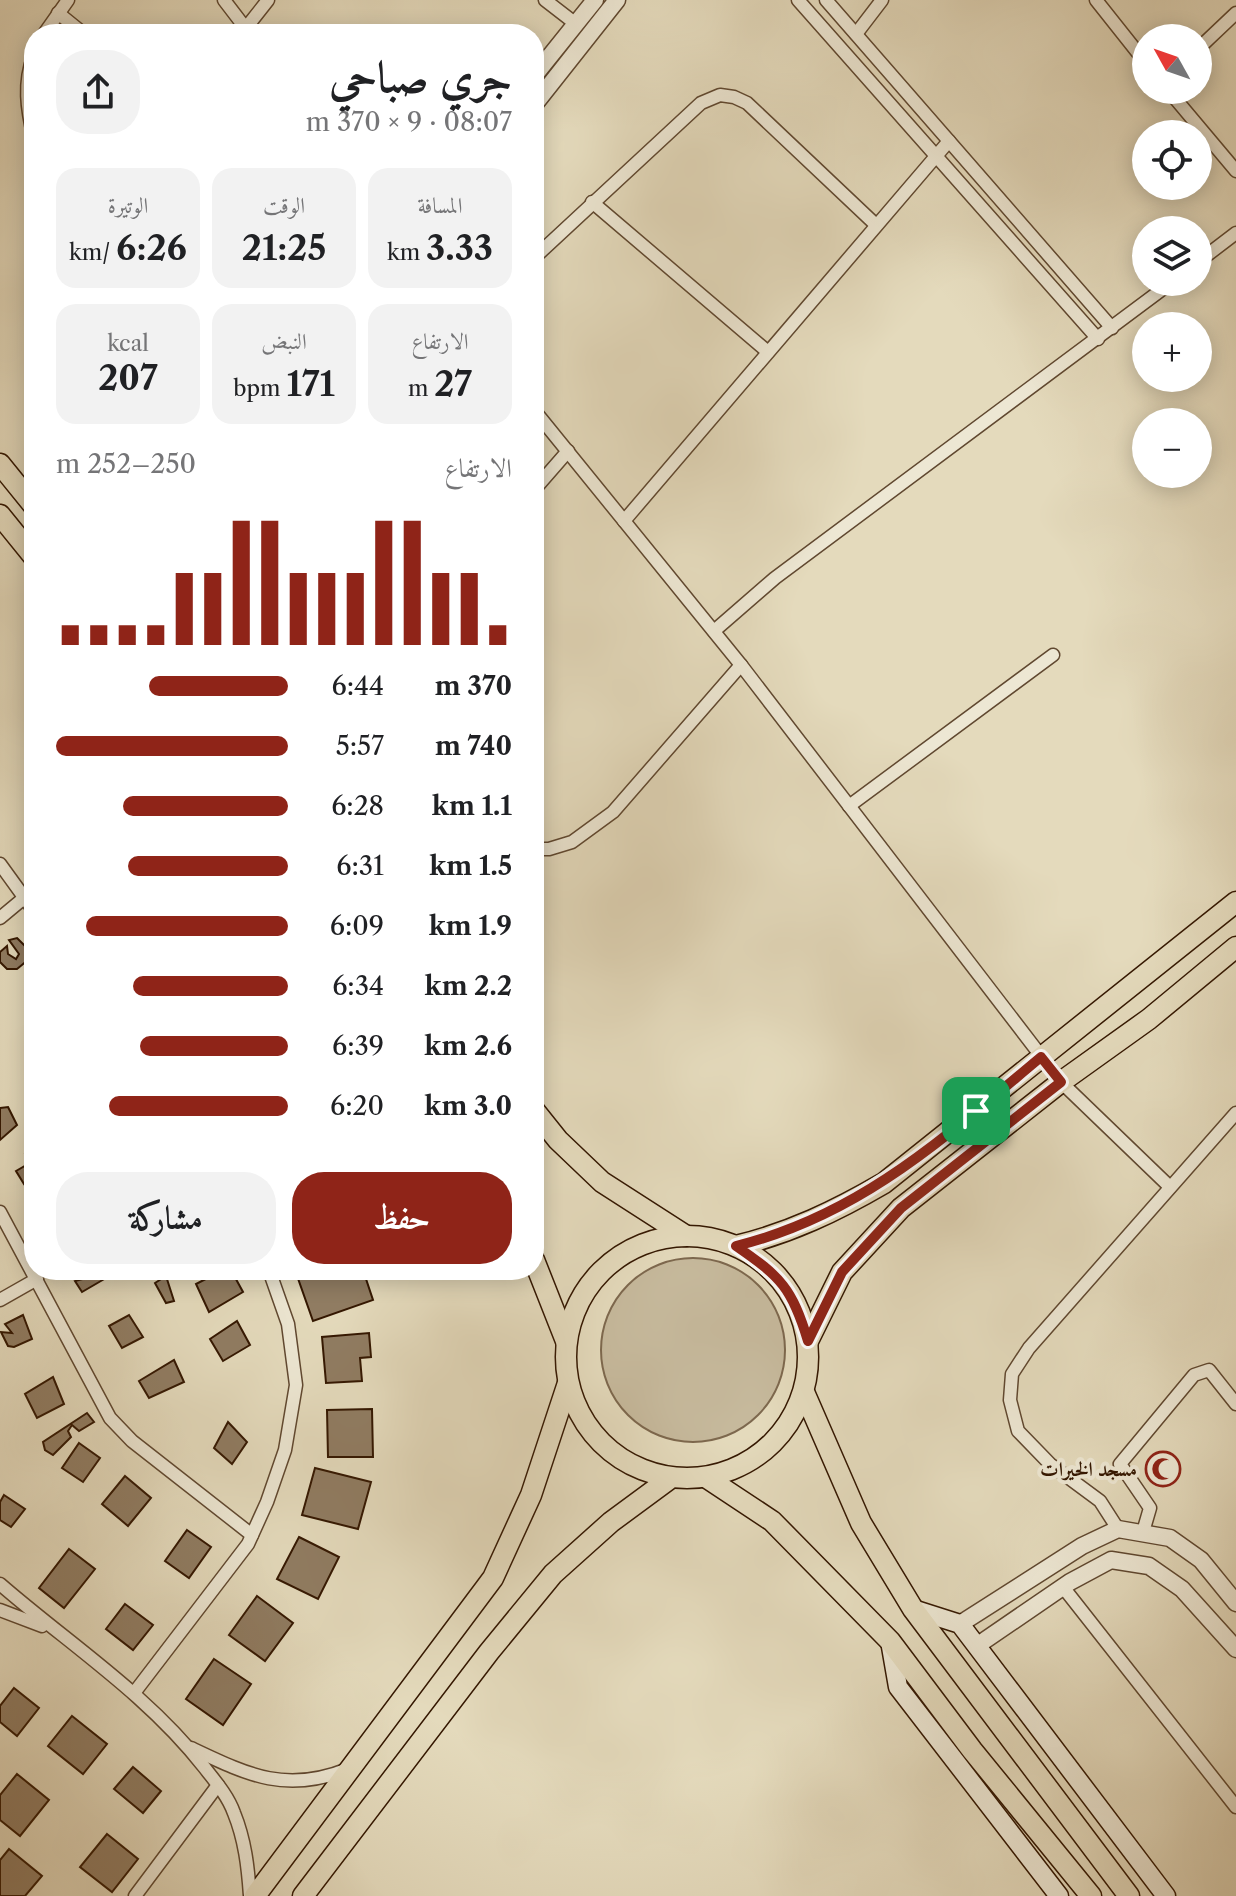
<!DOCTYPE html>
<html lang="ar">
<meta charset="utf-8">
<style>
body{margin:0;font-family:"Libre Caslon Text",Amiri,serif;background:#f2f2f2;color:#202124;direction:rtl;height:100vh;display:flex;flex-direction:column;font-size:30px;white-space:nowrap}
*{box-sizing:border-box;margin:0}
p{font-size:26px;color:#757577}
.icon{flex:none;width:44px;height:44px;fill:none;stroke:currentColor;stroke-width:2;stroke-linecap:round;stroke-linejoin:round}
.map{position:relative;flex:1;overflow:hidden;direction:ltr}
.drawer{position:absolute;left:24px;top:24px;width:520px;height:1256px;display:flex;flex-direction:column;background:#fff;border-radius:32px;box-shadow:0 4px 20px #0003;direction:rtl}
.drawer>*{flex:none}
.needle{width:52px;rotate:310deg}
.fabs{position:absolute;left:1132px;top:24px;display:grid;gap:16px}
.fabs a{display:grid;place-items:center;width:80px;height:80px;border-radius:50%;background:#fff;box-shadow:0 4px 20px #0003;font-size:40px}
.pin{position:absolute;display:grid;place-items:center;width:68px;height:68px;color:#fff;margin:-34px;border-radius:16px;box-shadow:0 4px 12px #0006}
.round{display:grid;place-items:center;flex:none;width:84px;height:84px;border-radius:32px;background:#f2f2f2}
.summary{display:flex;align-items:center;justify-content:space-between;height:136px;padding:0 32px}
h1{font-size:44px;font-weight:800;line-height:60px}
.figures{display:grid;grid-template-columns:repeat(3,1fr);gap:12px;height:136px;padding:8px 32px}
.figures div{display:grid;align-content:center;border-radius:20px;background:#f2f2f2;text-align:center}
.figures b{font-size:34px;font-weight:800}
.figures small{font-size:22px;font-weight:400}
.figures p{font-size:22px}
.chart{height:224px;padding:16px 32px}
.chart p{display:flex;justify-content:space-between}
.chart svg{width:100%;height:144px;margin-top:8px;stroke:#8f2418;stroke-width:6}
.button{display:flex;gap:16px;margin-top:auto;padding:16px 32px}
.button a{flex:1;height:92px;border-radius:32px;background:#8f2418;color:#fff;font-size:32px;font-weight:800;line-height:92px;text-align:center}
.button a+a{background:#f2f2f2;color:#202124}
ul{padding:0 32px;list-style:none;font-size:26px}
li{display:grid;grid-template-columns:128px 96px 1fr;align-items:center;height:60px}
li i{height:20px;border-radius:10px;background:#8f2418}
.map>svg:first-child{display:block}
.green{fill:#c6b99c;stroke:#7d684e;stroke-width:2}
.building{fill:#907c62;stroke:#341701;stroke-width:2}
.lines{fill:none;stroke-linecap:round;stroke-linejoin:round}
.minor-casing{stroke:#604830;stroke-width:15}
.tertiary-casing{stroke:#604830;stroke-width:19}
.secondary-casing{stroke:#341701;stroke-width:21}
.primary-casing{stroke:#341701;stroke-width:23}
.minor{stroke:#ede7d3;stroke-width:12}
.tertiary{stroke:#ede7d3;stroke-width:16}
.secondary{stroke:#ede7d3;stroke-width:18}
.primary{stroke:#e4dabc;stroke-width:20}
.route-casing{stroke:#fff;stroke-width:16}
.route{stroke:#8f2418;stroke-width:10}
.labels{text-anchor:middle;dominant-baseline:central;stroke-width:8;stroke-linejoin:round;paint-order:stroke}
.poi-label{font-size:20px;font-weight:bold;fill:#341701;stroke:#ede7d3;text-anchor:end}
</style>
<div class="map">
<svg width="1236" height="1896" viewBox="0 0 1236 1896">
<rect width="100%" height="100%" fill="#e4dabc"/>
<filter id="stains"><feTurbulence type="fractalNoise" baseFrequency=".0025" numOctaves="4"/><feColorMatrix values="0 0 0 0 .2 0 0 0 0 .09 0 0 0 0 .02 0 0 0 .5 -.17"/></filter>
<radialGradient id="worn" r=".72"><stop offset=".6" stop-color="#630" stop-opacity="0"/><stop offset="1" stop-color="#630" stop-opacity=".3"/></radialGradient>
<circle class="green" cx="693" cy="1350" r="92"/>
<g class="building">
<path d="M 17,938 L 34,955 L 17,969 L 7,969 L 0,962 L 0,952 L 7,946 L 8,954 L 16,959 L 19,954 L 9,940 Z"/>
<path d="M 8,1107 L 17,1125 L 0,1140 L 0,1108 Z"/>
<path d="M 33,1149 L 34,1177 L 24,1184 L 16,1171 L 28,1164 L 25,1154 Z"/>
<path d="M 88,1270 L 101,1270 L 106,1278 L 82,1292 L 75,1281 L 90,1277 Z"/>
<path d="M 223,1270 L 231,1270 L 243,1292 L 209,1312 L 196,1284 Z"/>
<path d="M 295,1270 L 363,1270 L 373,1300 L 313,1321 Z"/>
<path d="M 166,1276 L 174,1301 L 166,1303 L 155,1283 Z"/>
<path d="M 23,1315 L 32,1339 L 14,1347 L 8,1346 L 1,1332 L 12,1333 L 5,1324 Z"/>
<path d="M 129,1315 L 143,1337 L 122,1348 L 109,1326 Z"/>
<path d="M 237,1321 L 250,1345 L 223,1361 L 210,1339 Z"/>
<path d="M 369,1333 L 371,1357 L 360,1358 L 362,1381 L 326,1383 L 322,1337 Z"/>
<path d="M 174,1360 L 184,1382 L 149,1398 L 139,1381 Z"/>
<path d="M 53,1377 L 64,1404 L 37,1418 L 25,1394 Z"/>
<path d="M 372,1409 L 373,1457 L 328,1457 L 327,1410 Z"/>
<path d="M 87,1413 L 94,1422 L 79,1431 L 72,1425 L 68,1431 L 71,1437 L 53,1455 L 45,1450 L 43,1442 Z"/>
<path d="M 228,1422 L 247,1442 L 232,1464 L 214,1448 Z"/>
<path d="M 79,1443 L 100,1458 L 83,1482 L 62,1468 Z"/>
<path d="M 315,1468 L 371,1482 L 358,1529 L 302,1515 Z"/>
<path d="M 125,1476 L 151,1498 L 128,1526 L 102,1504 Z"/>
<path d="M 4,1495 L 25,1509 L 11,1527 L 0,1520 L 0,1502 Z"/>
<path d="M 187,1530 L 211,1547 L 189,1578 L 165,1561 Z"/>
<path d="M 299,1537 L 339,1557 L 318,1599 L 277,1579 Z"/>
<path d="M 69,1549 L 95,1569 L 64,1608 L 39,1588 Z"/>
<path d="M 257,1596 L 293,1623 L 265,1661 L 229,1635 Z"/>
<path d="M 125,1604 L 153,1625 L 133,1650 L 106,1629 Z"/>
<path d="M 214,1659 L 251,1684 L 223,1725 L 186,1699 Z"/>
<path d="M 14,1688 L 39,1708 L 17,1736 L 0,1722 L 0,1706 Z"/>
<path d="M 72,1716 L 107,1744 L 83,1774 L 48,1746 Z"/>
<path d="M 133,1767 L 161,1791 L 143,1813 L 114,1789 Z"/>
<path d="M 17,1774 L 49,1800 L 20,1836 L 0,1820 L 0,1795 Z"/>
<path d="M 107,1834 L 138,1859 L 112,1892 L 80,1867 Z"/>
<path d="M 9,1849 L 42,1876 L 25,1896 L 0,1896 L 0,1860 Z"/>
</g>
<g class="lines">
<g class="minor-casing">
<g id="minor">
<path d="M 224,0 L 250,34"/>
<path d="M 545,0 L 576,24"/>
<path d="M 798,0 L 1098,339"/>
<path d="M 826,0 L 1112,328"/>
<path d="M 1096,0 L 1146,63"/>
<path d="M 58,13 L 84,34"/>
<path d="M 246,28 L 268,0"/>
<path d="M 44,34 L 68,0"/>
<path d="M 856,34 L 882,0"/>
<path d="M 1198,49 L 1236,13"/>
<path d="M 34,55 C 23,83 27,109 34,138"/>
<path d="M 1168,90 L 1236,171"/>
<path d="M 592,202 L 768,352"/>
<path d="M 534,258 L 701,103 L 720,95 L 734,97 L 747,103 L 876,225"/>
<path d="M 1198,262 L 1236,233"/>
<path d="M 534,410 L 741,665 L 1061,1082 L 1170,1187"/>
<path d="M 534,490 L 568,451"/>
<path d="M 624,521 L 949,141"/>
<path d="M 714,631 L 775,578 L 1172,282"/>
<path d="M 849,806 L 1053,655"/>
<path d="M 534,849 L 549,849 L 572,842 L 613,812 L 741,665"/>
<path d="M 0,864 L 34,911"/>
<path d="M 0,918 L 24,898"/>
<path d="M 0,1212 L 110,1418 L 132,1441 L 252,1535"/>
<path d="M 0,1300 L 37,1279"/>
<path d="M 1118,1529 L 1100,1501 L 1050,1464 L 1018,1431 L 1010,1400 L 1012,1374 L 1029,1348 L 1236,1113"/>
<path d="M 1143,1532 L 1150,1508 L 1120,1464 L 1194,1375 L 1209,1370 L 1236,1404"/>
<path d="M 0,1584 C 69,1644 147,1694 204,1767 C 215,1781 228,1796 234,1813 C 245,1840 248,1867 250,1896"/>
<path d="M 1063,1587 L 1236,1807"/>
<path d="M 0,1610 L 42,1626"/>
<path d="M 134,1693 L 248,1544 L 267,1502 L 285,1450 L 296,1385 L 288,1324 L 269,1270"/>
<path d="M 191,1748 C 248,1775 286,1794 348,1769"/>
<path d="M 135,1896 L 218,1785"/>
</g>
</g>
<g class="tertiary-casing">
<g id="tertiary">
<path d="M 534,76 L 595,0"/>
<path d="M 534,105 L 617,0"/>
<path d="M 960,1624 L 1082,1546 L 1118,1529 L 1170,1538 L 1201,1560 L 1236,1603"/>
<path d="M 978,1645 L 1070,1582 L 1111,1560 L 1149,1566 L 1182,1589 L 1236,1649"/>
</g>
</g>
<g class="secondary-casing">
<g id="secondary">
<path d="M 913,1609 L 960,1624 L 1166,1896"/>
<path d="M 890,1641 L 898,1687 L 1059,1896"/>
</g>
</g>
<g class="primary-casing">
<g id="primary">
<path d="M 0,464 L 34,506"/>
<path d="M 0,515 L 34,557"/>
<path d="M 534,1110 L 558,1140 L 602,1182 L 686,1236"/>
<circle cx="687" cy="1357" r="121"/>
<path d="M 736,1246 C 790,1233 836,1211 884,1183 L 1236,902"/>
<path d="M 534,1260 L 566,1341"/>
<path d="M 808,1341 L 842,1272 L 901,1208 L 1061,1082 L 1149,1019 L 1236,947"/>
<path d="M 804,1392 L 861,1523 L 913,1609 L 1129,1896"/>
<path d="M 707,1478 L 772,1521 L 890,1641 L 972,1750 L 1091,1896"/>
<path d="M 255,1896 L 493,1578 L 531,1495 L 568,1383"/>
<path d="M 303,1896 L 489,1652 L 553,1574 L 611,1522 L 668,1480"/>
</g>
</g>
<use href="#minor" class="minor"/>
<use href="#tertiary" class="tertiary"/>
<use href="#secondary" class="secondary"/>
<use href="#primary" class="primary"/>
</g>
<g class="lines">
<g class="route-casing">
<path id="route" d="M 1041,1057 L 1061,1082 L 901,1208 L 842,1272 L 808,1341 C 792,1288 781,1277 736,1246 C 861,1215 945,1137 1041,1057 Z"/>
</g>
<use href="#route" class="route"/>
</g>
<defs>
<g id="mosque-ring" transform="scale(1.8)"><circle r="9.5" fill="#ede7d3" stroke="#8f2418" stroke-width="1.5"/><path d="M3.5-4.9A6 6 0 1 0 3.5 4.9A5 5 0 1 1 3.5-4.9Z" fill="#8f2418"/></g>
</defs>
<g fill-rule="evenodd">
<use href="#mosque-ring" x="1163" y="1469"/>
</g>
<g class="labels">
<g class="poi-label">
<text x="1137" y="1469">مسجد الخيرات</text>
</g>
</g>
<rect width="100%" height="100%" filter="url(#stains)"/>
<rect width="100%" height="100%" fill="url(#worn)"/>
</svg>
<div class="fabs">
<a><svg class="needle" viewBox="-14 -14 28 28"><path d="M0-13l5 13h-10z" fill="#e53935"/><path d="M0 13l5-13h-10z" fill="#757577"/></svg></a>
<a><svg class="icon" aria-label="locate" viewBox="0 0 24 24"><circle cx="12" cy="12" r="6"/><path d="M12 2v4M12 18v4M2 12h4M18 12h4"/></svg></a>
<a><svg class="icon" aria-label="layers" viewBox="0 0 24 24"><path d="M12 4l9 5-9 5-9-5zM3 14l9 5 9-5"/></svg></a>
<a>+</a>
<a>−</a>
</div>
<div class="pin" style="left:976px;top:1111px;background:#1e9e55"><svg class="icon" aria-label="arrive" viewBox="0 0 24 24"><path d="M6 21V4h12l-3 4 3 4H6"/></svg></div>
<section class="drawer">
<div class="summary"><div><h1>جري صباحي</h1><p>08:07 · 9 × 370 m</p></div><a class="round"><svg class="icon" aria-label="share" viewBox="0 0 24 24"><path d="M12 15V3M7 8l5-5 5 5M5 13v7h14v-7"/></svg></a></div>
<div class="figures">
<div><p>المسافة</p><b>3.33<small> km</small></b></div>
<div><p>الوقت</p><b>21:25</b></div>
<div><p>الوتيرة</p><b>6:26<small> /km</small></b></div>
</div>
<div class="figures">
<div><p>الارتفاع</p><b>27<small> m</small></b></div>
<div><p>النبض</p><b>171<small> bpm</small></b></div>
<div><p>kcal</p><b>207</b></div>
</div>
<div class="chart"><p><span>الارتفاع</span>250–252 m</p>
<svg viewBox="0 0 160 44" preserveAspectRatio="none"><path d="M5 44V38M15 44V38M25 44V38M35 44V38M45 44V22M55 44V22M65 44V6M75 44V6M85 44V22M95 44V22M105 44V22M115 44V6M125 44V6M135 44V22M145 44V22M155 44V38"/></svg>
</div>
<ul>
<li><b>370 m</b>6:44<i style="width:60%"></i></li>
<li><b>740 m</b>5:57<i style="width:100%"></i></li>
<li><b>1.1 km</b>6:28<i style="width:71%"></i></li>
<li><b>1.5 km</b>6:31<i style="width:69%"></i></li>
<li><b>1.9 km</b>6:09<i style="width:87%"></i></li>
<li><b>2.2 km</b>6:34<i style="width:67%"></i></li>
<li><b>2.6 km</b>6:39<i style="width:64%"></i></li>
<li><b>3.0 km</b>6:20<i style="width:77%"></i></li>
</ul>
<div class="button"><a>حفظ</a><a>مشاركة</a></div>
</section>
</div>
